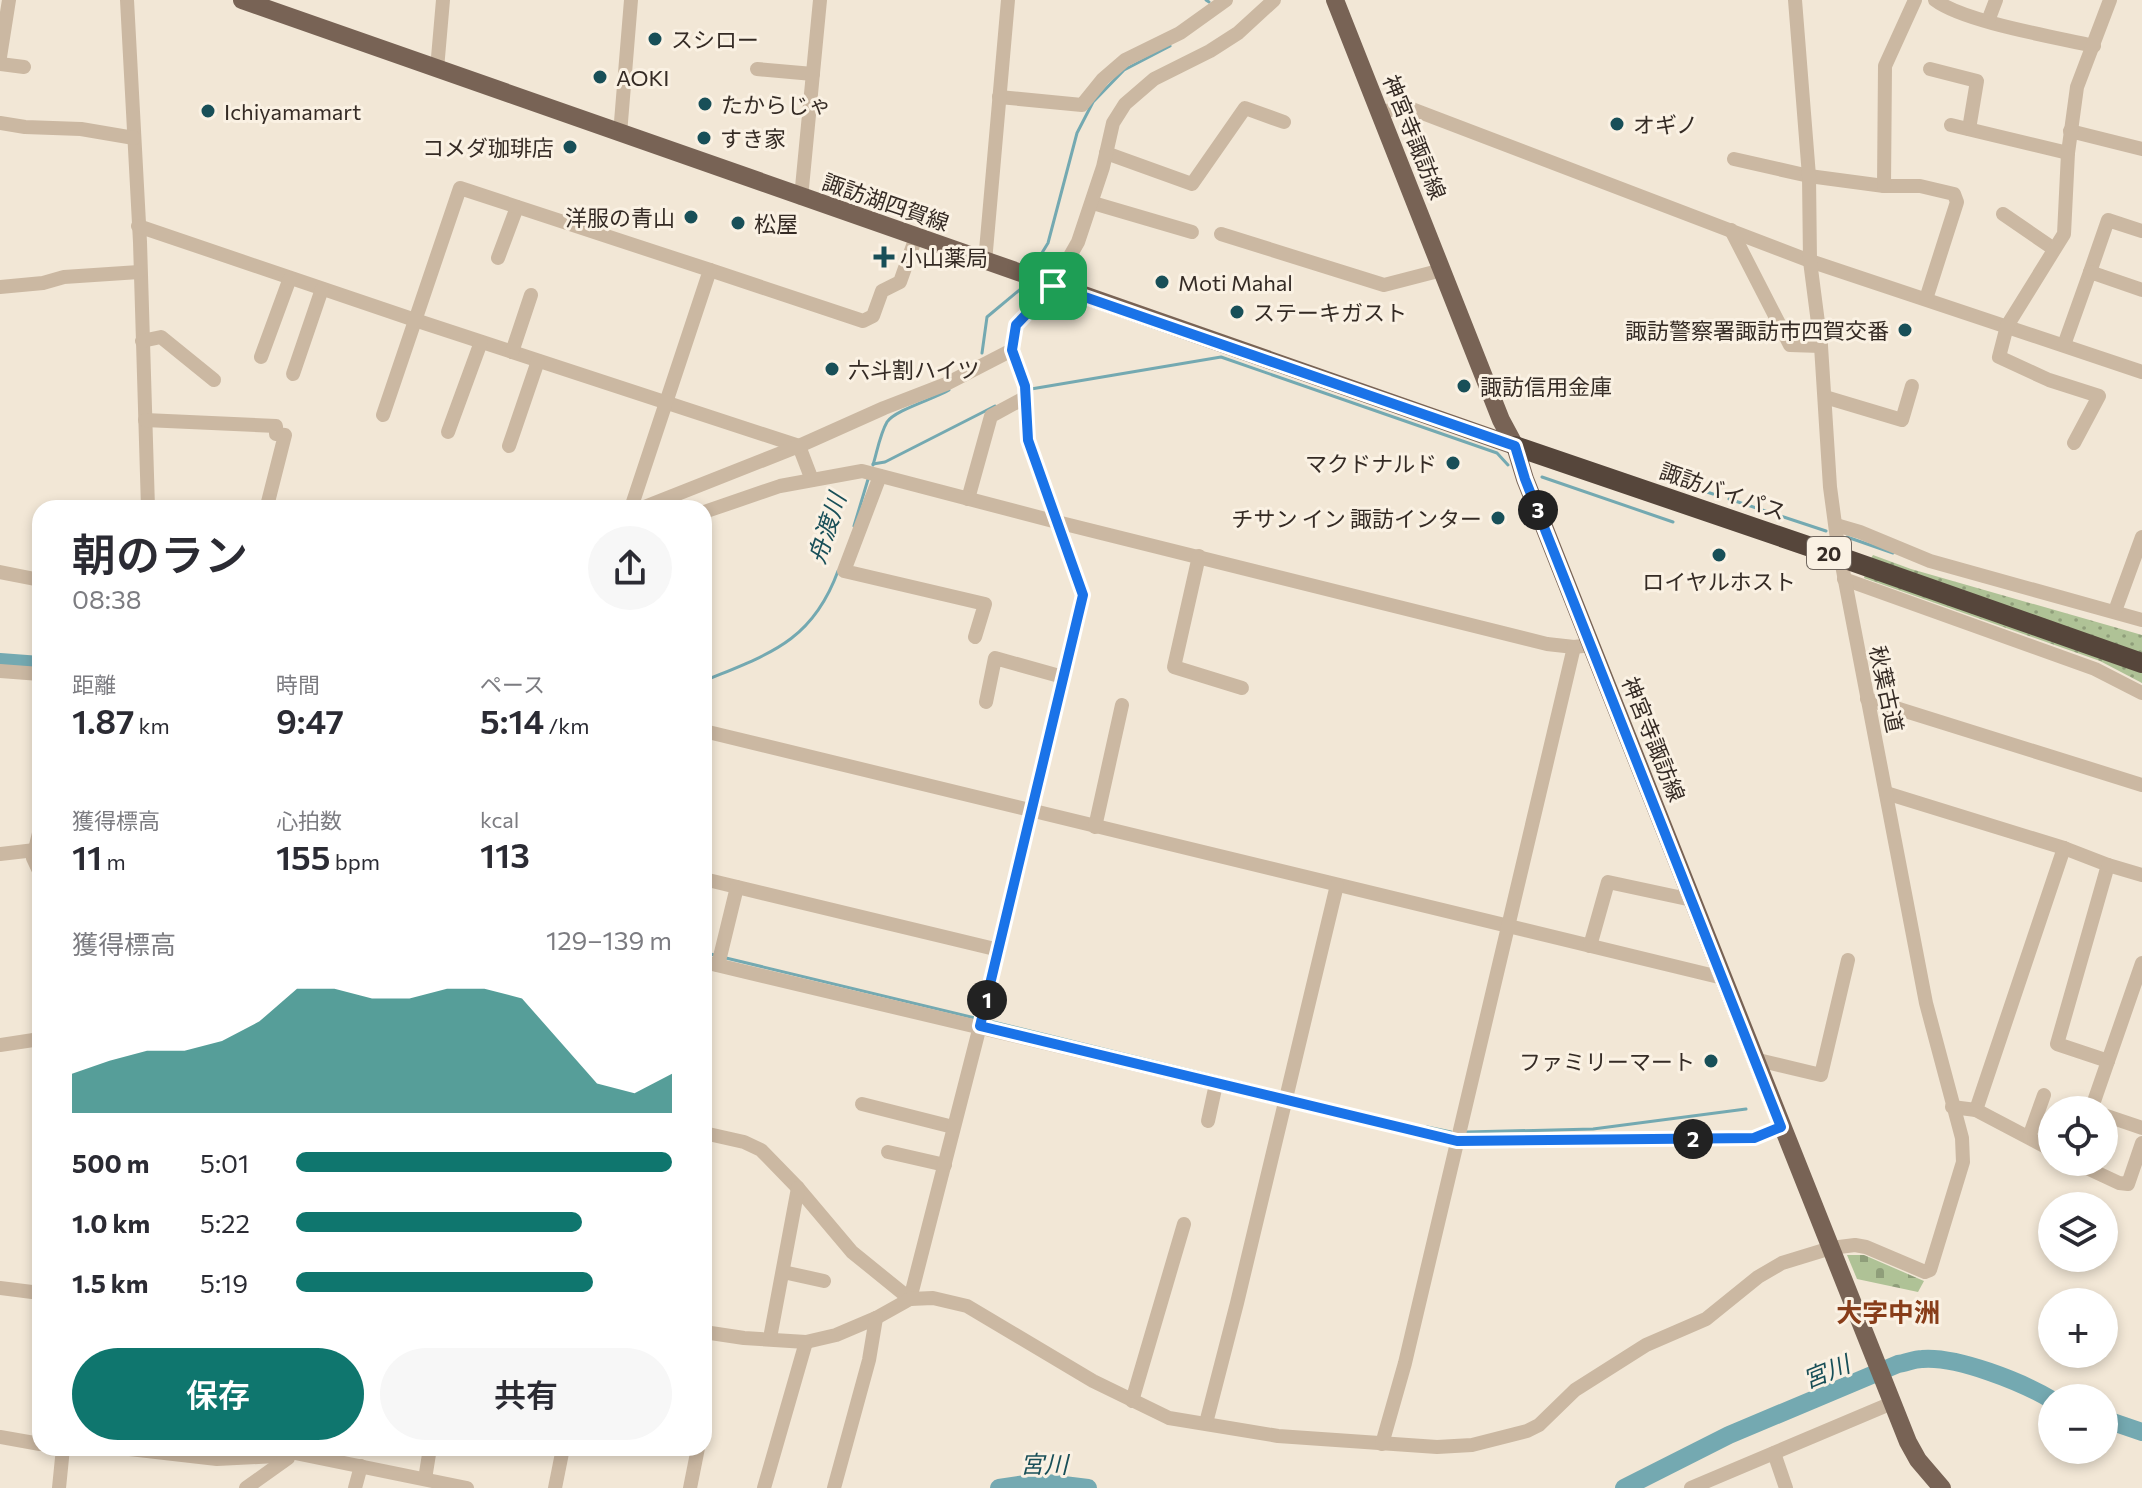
<!DOCTYPE html>
<html lang="ja">
<meta charset="utf-8">
<style>
body{margin:0;font-family:Commissioner,"Noto Sans JP",sans-serif;background:#f7f7f7;color:#2b2b33;height:100vh;display:flex;flex-direction:column;font-size:30px;white-space:nowrap}
*{box-sizing:border-box;margin:0}
p{font-size:26px;color:#7c7c81}
.icon{flex:none;width:44px;height:44px;fill:none;stroke:currentColor;stroke-width:2;stroke-linecap:round;stroke-linejoin:round}
.map{position:relative;flex:1;overflow:hidden}
.sheet{position:absolute;left:32px;top:500px;width:680px;height:956px;display:flex;flex-direction:column;background:#fff;border-radius:24px;box-shadow:0 4px 12px #0003}
.sheet>*{flex:none}
.tools{position:absolute;left:2038px;top:1096px;display:grid;gap:16px}
.tools a{display:grid;place-items:center;width:80px;height:80px;border-radius:50%;background:#fff;box-shadow:0 4px 12px #0003;font-size:40px}
.pin{position:absolute;display:grid;place-items:center;width:68px;height:68px;color:#fff;margin:-34px;border-radius:16px;box-shadow:0 4px 12px #0006}
.km{position:absolute;width:40px;height:40px;margin:-20px;border-radius:50%;background:#222;color:#fff;font-size:22px;line-height:40px;text-align:center}
.round{display:grid;place-items:center;flex:none;width:84px;height:84px;border-radius:42px;background:#f7f7f7}
.summary{display:flex;align-items:center;justify-content:space-between;height:136px;padding:0 40px}
h1{font-size:44px;font-weight:600;line-height:60px}
.figures{display:grid;grid-template-columns:repeat(3,1fr);gap:12px;height:136px;padding:8px 40px}
.figures div{display:grid;align-content:center}
.figures b{font-size:34px;font-weight:600}
.figures small{font-size:22px;font-weight:400}
.figures p{font-size:22px}
.chart{height:224px;padding:16px 40px}
.chart p{display:flex;justify-content:space-between}
.chart svg{width:100%;height:144px;margin-top:8px;fill:#0f766e;opacity:.7}
.cta{display:flex;gap:16px;margin-top:auto;padding:16px 40px}
.cta a{flex:1;height:92px;border-radius:48px;background:#0f766e;color:#fff;font-size:32px;font-weight:600;line-height:92px;text-align:center}
.cta a+a{background:#f7f7f7;color:#2b2b33}
ul{padding:0 40px;list-style:none;font-size:26px}
li{display:grid;grid-template-columns:128px 96px 1fr;align-items:center;height:60px}
li i{height:20px;border-radius:10px;background:#0f766e}
.map>svg:first-child{display:block}
.grass{fill:url(#grass-dots)}
.cemetery{fill:url(#cemetery-stones)}
.lines{fill:none;stroke-linecap:round;stroke-linejoin:round}
.stream{stroke:#74a9b1;stroke-width:3}
.river{stroke:#74a9b1;stroke-width:18}
.minor{stroke:#cbb8a2;stroke-width:14}
.major{stroke:#786355;stroke-width:18}
.highway{stroke:#56463b;stroke-width:20}
.route-casing{stroke:#fff;stroke-width:16}
.route{stroke:#1a73e8;stroke-width:10}
.poi-dot{fill:#184f58;stroke:#faf1e3;stroke-width:3}
.labels{text-anchor:middle;dominant-baseline:central;stroke-width:6;stroke-linejoin:round;paint-order:stroke}
.shield{fill:#faf1e3;stroke:#70665e;stroke-width:2}
.shield-label{font-size:20px;font-weight:bold;fill:#352b25}
.poi-label{font-size:22px;fill:#352b25;stroke:#faf1e3;text-anchor:start}
.street-label{font-size:22px;fill:#352b25;stroke:#faf1e3}
.water-label{font-size:24px;font-style:italic;fill:#184f58;stroke:#faf1e3}
.quarter-label{font-size:26px;font-weight:bold;fill:#883d19;stroke:#faf1e3}
</style>
<div class="map">
<svg width="2142" height="1488" viewBox="0 0 2142 1488">
<defs>
<pattern id="grass-dots" width="8" height="8" patternUnits="userSpaceOnUse" patternTransform="scale(2)"><rect width="8" height="8" fill="#afc296"/><path d="M2 2h.1M6 6h.1" fill="none" stroke="#8f9e7a" stroke-width="1.8" stroke-linecap="round"/></pattern>
<pattern id="cemetery-stones" width="16" height="16" patternUnits="userSpaceOnUse" patternTransform="scale(2)"><rect width="16" height="16" fill="#afc296"/><path d="M2 7V4a2 2 0 0 1 4 0v3zM10 15v-3a2 2 0 0 1 4 0v3z" fill="#8f9e7a"/></pattern>
</defs>
<rect width="100%" height="100%" fill="#f2e7d6"/>
<g class="grass">
<path d="M 1873,555 L 1911,569 L 2142,635 L 2142,655 L 1870,560 Z"/>
<path d="M 1865,574 L 2142,671 L 2142,683 L 2100,661 L 1864,578 Z"/>
</g>
<path class="cemetery" d="M 1847,1255 L 1864,1255 L 1924,1281 L 1918,1292 L 1857,1279 Z"/>
<g class="lines">
<g class="stream">
<path d="M 1206,0 L 1209,2"/>
<path d="M 1034,266 L 1048,243 L 1077,133 L 1093,102 L 1124,70 L 1170,46"/>
<path d="M 982,353 L 987,317 L 1023,287"/>
<path d="M 1031,389 L 1221,357 L 1497,453 L 1508,465"/>
<path d="M 873,464 L 885,462 L 995,406"/>
<path d="M 873,465 C 877,452 880,434 887,422 C 895,410 934,399 949,390"/>
<path d="M 1542,477 L 1673,522"/>
<path d="M 1698,489 L 1713,494"/>
<path d="M 1729,499 L 1826,531"/>
<path d="M 854,526 L 869,476"/>
<path d="M 1847,537 L 1893,553"/>
<path d="M 704,681 C 769,654 812,642 838,571"/>
<path d="M 704,952 L 714,955"/>
<path d="M 726,958 L 975,1018"/>
<path d="M 993,1022 L 1254,1086"/>
<path d="M 1427,1127 L 1451,1132"/>
<path d="M 1466,1132 L 1593,1129 L 1746,1109"/>
</g>
<g class="river">
<path d="M 0,662 L 40,665"/>
<path d="M 2104,1419 L 2142,1432"/>
<path d="M 999,1488 L 1039,1482 L 1088,1488"/>
<path d="M 1624,1488 L 1729,1435 L 1898,1364 C 1906,1363 1914,1359 1922,1359 C 1957,1356 2022,1382 2052,1400"/>
</g>
<g class="minor">
<path d="M 127,0 L 140,242 L 148,508"/>
<path d="M 1935,0 C 1964,22 2055,37 2094,46"/>
<path d="M 1988,21 L 1996,0"/>
<path d="M 0,57 L 9,0"/>
<path d="M 0,64 L 24,67"/>
<path d="M 437,69 L 443,0"/>
<path d="M 757,69 L 813,74"/>
<path d="M 1930,69 L 1977,81 L 1969,129"/>
<path d="M 999,97 L 1082,105 L 1103,79 L 1125,60 L 1180,33 L 1226,0"/>
<path d="M 1380,113 L 1404,106 L 1810,261 L 2142,372"/>
<path d="M 0,123 L 25,127 L 81,129 L 134,138"/>
<path d="M 1951,125 L 2068,153"/>
<path d="M 2070,131 L 2142,149"/>
<path d="M 620,134 L 631,0"/>
<path d="M 1106,153 L 1192,184 L 1245,108 L 1284,122"/>
<path d="M 1734,159 L 1809,176 L 1884,186 L 1920,186 L 1954,194 L 1957,202 L 1926,299"/>
<path d="M 1884,186 L 1885,66 L 1915,0"/>
<path d="M 801,198 L 820,0"/>
<path d="M 1093,203 L 1192,232"/>
<path d="M 2003,214 L 2054,249"/>
<path d="M 138,226 L 415,320 L 799,446"/>
<path d="M 1731,230 L 1790,345 L 1821,346"/>
<path d="M 1221,234 L 1384,285 L 1442,270"/>
<path d="M 498,258 L 517,207"/>
<path d="M 985,262 L 1008,0"/>
<path d="M 710,270 L 863,321 L 873,316 L 882,291 L 900,282 L 916,237"/>
<path d="M 2090,272 L 2108,220 L 2142,231"/>
<path d="M 0,287 L 43,283 L 64,277 L 139,272"/>
<path d="M 142,341 L 161,337 L 214,380"/>
<path d="M 2064,345 L 2090,272 L 2142,290"/>
<path d="M 512,352 L 531,295"/>
<path d="M 261,357 L 290,278"/>
<path d="M 293,374 L 322,289"/>
<path d="M 1825,397 L 1902,420 L 1912,386"/>
<path d="M 383,415 L 460,188 L 710,270 L 631,508"/>
<path d="M 145,420 L 276,426 L 276,434 L 285,435 L 267,506"/>
<path d="M 448,432 L 481,342"/>
<path d="M 2074,443 L 2099,396 L 2049,380 L 1999,357 L 2007,326 L 2064,234 L 2068,153 L 2077,87 L 2110,0"/>
<path d="M 509,446 L 538,361"/>
<path d="M 799,446 L 812,480"/>
<path d="M 880,476 L 844,571 L 985,604 L 975,637"/>
<path d="M 968,499 L 991,416 L 1026,397"/>
<path d="M 642,508 L 799,446 L 884,408 L 946,384 L 1012,350"/>
<path d="M 704,512 L 780,486 L 862,471 L 1057,522 L 1547,644 L 1574,647 L 1591,645"/>
<path d="M 1836,525 L 1860,532 L 1930,561 L 2142,620"/>
<path d="M 1199,556 L 1174,667 L 1242,688"/>
<path d="M 0,572 L 40,580"/>
<path d="M 1844,579 L 2095,669 L 2142,693"/>
<path d="M 2115,611 L 2142,537"/>
<path d="M 0,671 L 40,674"/>
<path d="M 1867,699 L 2142,785"/>
<path d="M 986,702 L 995,658 L 1063,677"/>
<path d="M 704,731 L 1723,978"/>
<path d="M 1886,793 L 2064,848 L 2108,865 L 2057,1044 L 2108,1061"/>
<path d="M 1095,827 L 1122,705"/>
<path d="M 40,829 L 33,858 L 40,873"/>
<path d="M 0,854 L 35,850"/>
<path d="M 2108,865 L 2142,875"/>
<path d="M 704,879 L 999,950"/>
<path d="M 1590,946 L 1608,882 L 1692,900"/>
<path d="M 704,962 L 1457,1141 L 1754,1138 L 1781,1127"/>
<path d="M 718,965 L 737,887"/>
<path d="M 0,1045 L 40,1039"/>
<path d="M 1754,1059 L 1821,1075 L 1848,960"/>
<path d="M 862,1104 L 953,1127"/>
<path d="M 1952,1107 L 1976,1110 L 2064,848"/>
<path d="M 1976,1110 L 2052,1150"/>
<path d="M 2091,1110 L 2142,963"/>
<path d="M 2104,1115 L 2142,1128"/>
<path d="M 1208,1121 L 1216,1084"/>
<path d="M 704,1133 L 744,1142 L 761,1150 L 798,1188 L 852,1252 L 910,1299"/>
<path d="M 2029,1137 L 2044,1095"/>
<path d="M 888,1152 L 945,1165"/>
<path d="M 2074,1162 L 2119,1183 L 2128,1184 L 2142,1143"/>
<path d="M 783,1272 L 824,1281"/>
<path d="M 0,1288 L 40,1293"/>
<path d="M 910,1299 L 980,1026 L 1083,595 L 1028,440 L 1025,386 L 1012,350 L 1016,325 L 1053,286 L 1078,242 L 1103,167 L 1113,123 L 1125,104 L 1154,79 L 1210,51 L 1238,33 L 1274,0"/>
<path d="M 704,1332 L 744,1338 L 806,1342 L 836,1335 L 876,1318 L 910,1299 L 933,1298 L 967,1306 L 1093,1381 L 1169,1418 L 1278,1436 L 1437,1447 L 1472,1445 L 1527,1431 L 1539,1425 L 1575,1390 L 1646,1345 L 1706,1319 L 1758,1277 L 1782,1263 L 1831,1248 L 1855,1245 L 1866,1247 L 1925,1272 L 1930,1270 L 1963,1162 L 1962,1138 L 1926,1003 L 1837,539 L 1830,487 L 1821,346 L 1810,261 L 1809,176 L 1795,0"/>
<path d="M 770,1338 L 798,1188"/>
<path d="M 1132,1401 L 1184,1224"/>
<path d="M 1206,1423 L 1237,1303 L 1337,885"/>
<path d="M 0,1437 L 40,1444"/>
<path d="M 1382,1444 L 1405,1363 L 1574,647"/>
<path d="M 121,1448 L 217,1459 L 276,1456 L 283,1461"/>
<path d="M 295,1453 L 467,1488"/>
<path d="M 1774,1453 L 1786,1488"/>
<path d="M 425,1479 L 430,1448"/>
<path d="M 59,1488 L 63,1448"/>
<path d="M 246,1488 L 288,1458"/>
<path d="M 355,1488 L 361,1466"/>
<path d="M 555,1488 L 563,1448"/>
<path d="M 690,1488 L 698,1448"/>
<path d="M 764,1488 L 806,1342"/>
<path d="M 834,1488 L 869,1360 L 876,1318"/>
<path d="M 1691,1488 L 1892,1403"/>
</g>
<g class="major">
<path d="M 242,0 L 1515,446"/>
<path d="M 1335,0 L 1501,420 L 1515,446 L 1525,479 L 1908,1442 L 1918,1460 L 1942,1488"/>
</g>
<path class="highway" d="M 1515,446 L 1840,557 L 2142,663"/>
</g>
<g class="lines">
<g class="route-casing">
<path id="route" d="M 1053,286 L 1515,446 L 1525,479 L 1781,1127 L 1754,1138 L 1457,1141 L 980,1026 L 1083,595 L 1028,440 L 1025,386 L 1012,350 L 1016,325 Z"/>
</g>
<use href="#route" class="route"/>
</g>
<g class="poi-dot">
<circle cx="655" cy="39" r="8"/>
<circle cx="600" cy="77" r="8"/>
<circle cx="705" cy="104" r="8"/>
<circle cx="208" cy="111" r="8"/>
<circle cx="1617" cy="124" r="8"/>
<circle cx="704" cy="138" r="8"/>
<circle cx="570" cy="147" r="8"/>
<circle cx="691" cy="217" r="8"/>
<circle cx="738" cy="223" r="8"/>
<path d="M880 245h8v8h8v8h-8v8h-8v-8h-8v-8h8z"/>
<circle cx="1162" cy="282" r="8"/>
<circle cx="1237" cy="312" r="8"/>
<circle cx="1905" cy="330" r="8"/>
<circle cx="832" cy="369" r="8"/>
<circle cx="1464" cy="386" r="8"/>
<circle cx="1453" cy="463" r="8"/>
<circle cx="1498" cy="518" r="8"/>
<circle cx="1719" cy="555" r="8"/>
<circle cx="1711" cy="1061" r="8"/>
</g>
<g class="labels">
<rect class="shield" x="1807" y="537" width="44" height="32" rx="6"/>
<g class="shield-label">
<text x="1829" y="553">20</text>
</g>
<g class="poi-label">
<text x="671" y="39">スシロー</text>
<text x="616" y="77">AOKI</text>
<text x="721" y="104">たからじゃ</text>
<text x="224" y="111">Ichiyamamart</text>
<text x="1633" y="124">オギノ</text>
<text x="720" y="138">すき家</text>
<text x="554" y="147" text-anchor="end">コメダ珈琲店</text>
<text x="675" y="217" text-anchor="end">洋服の青山</text>
<text x="754" y="223">松屋</text>
<text x="900" y="257">小山薬局</text>
<text x="1178" y="282">Moti Mahal</text>
<text x="1253" y="312">ステーキガスト</text>
<text x="1889" y="330" text-anchor="end">諏訪警察署諏訪市四賀交番</text>
<text x="848" y="369">六斗割ハイツ</text>
<text x="1480" y="386">諏訪信用金庫</text>
<text x="1437" y="463" text-anchor="end">マクドナルド</text>
<text x="1482" y="518" text-anchor="end">チサン イン 諏訪インター</text>
<text x="1719" y="581" text-anchor="middle">ロイヤルホスト</text>
<text x="1695" y="1061" text-anchor="end">ファミリーマート</text>
</g>
<g class="street-label">
<text transform="translate(1415 137) rotate(68)">神宮寺諏訪線</text>
<text transform="translate(886 202) rotate(19)">諏訪湖四賀線</text>
<text transform="translate(1723 491) rotate(19)">諏訪バイパス</text>
<text transform="translate(1887 689) rotate(78)">秋葉古道</text>
<text transform="translate(1654 739) rotate(68)">神宮寺諏訪線</text>
</g>
<g class="water-label">
<text transform="translate(826 528) rotate(-72)">舟渡川</text>
<text transform="translate(1826 1371) rotate(-22)">宮川</text>
<text x="1044" y="1463">宮川</text>
</g>
<g class="quarter-label">
<text x="1888" y="1311">大字中洲</text>
</g>
</g>
</svg>
<div class="tools">
<a><svg class="icon" aria-label="locate" viewBox="0 0 24 24"><circle cx="12" cy="12" r="6"/><path d="M12 2v4M12 18v4M2 12h4M18 12h4"/></svg></a>
<a><svg class="icon" aria-label="layers" viewBox="0 0 24 24"><path d="M12 4l9 5-9 5-9-5zM3 14l9 5 9-5"/></svg></a>
<a>+</a>
<a>−</a>
</div>
<div class="pin" style="left:1053px;top:286px;background:#1e9e55"><svg class="icon" aria-label="arrive" viewBox="0 0 24 24"><path d="M6 21V4h12l-3 4 3 4H6"/></svg></div>
<b class="km" style="left:987px;top:1000px">1</b>
<b class="km" style="left:1693px;top:1139px">2</b>
<b class="km" style="left:1538px;top:510px">3</b>
<section class="sheet">
<div class="summary"><div><h1>朝のラン</h1><p>08:38</p></div><a class="round"><svg class="icon" aria-label="share" viewBox="0 0 24 24"><path d="M12 15V3M7 8l5-5 5 5M5 13v7h14v-7"/></svg></a></div>
<div class="figures">
<div><p>距離</p><b>1.87<small> km</small></b></div>
<div><p>時間</p><b>9:47</b></div>
<div><p>ペース</p><b>5:14<small> /km</small></b></div>
</div>
<div class="figures">
<div><p>獲得標高</p><b>11<small> m</small></b></div>
<div><p>心拍数</p><b>155<small> bpm</small></b></div>
<div><p>kcal</p><b>113</b></div>
</div>
<div class="chart"><p><span>獲得標高</span>129–139 m</p>
<svg viewBox="0 0 160 44" preserveAspectRatio="none"><path d="M0 44V32L10 28L20 25L30 25L40 22L50 16L60 6L70 6L80 9L90 9L100 6L110 6L120 9L130 22L140 35L150 38L160 32V44z"/></svg>
</div>
<ul>
<li><b>500 m</b>5:01<i style="width:100%"></i></li>
<li><b>1.0 km</b>5:22<i style="width:76%"></i></li>
<li><b>1.5 km</b>5:19<i style="width:79%"></i></li>
</ul>
<div class="cta"><a>保存</a><a>共有</a></div>
</section>
</div>
